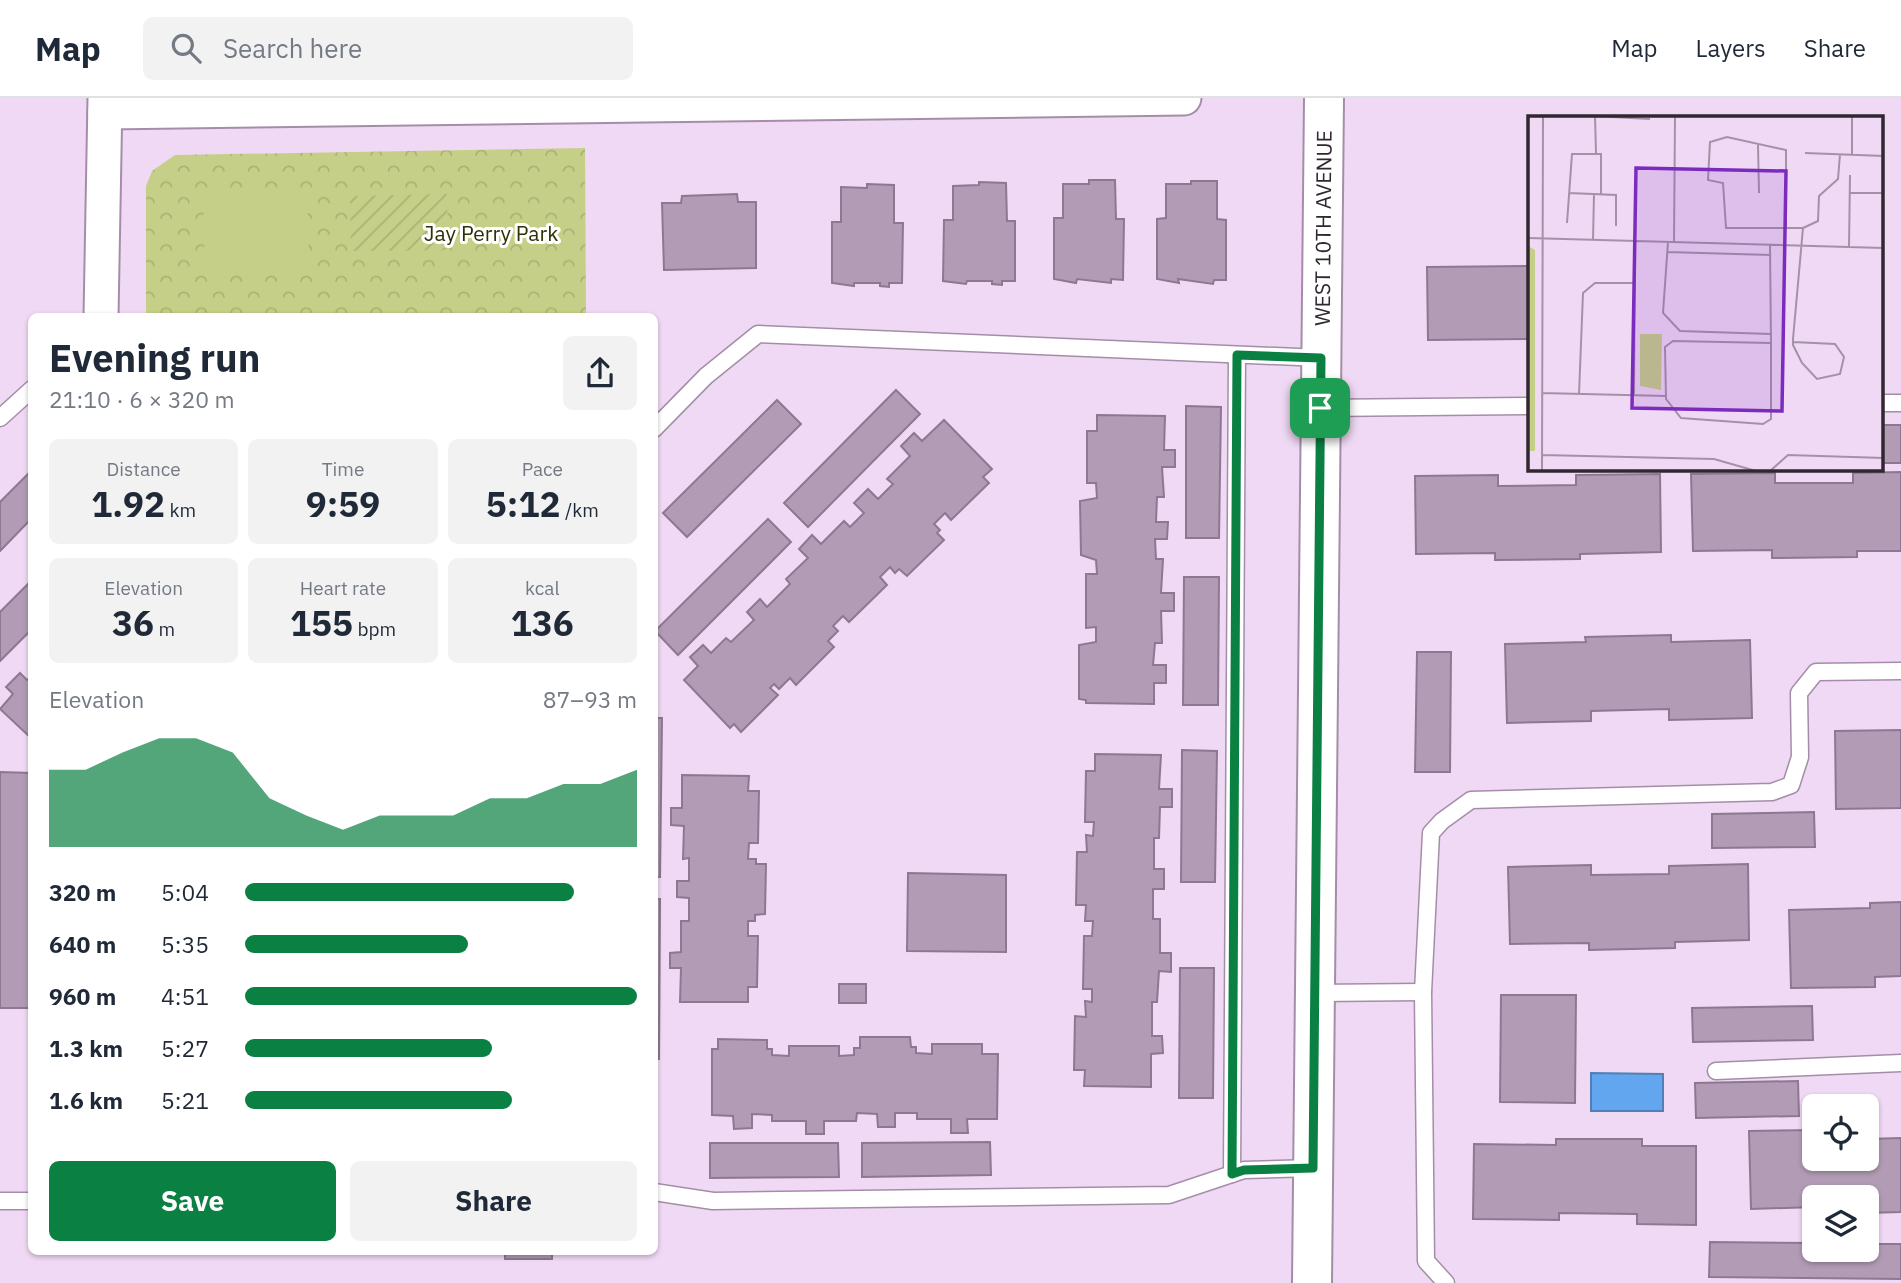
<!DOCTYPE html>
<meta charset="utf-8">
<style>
body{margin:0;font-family:"IBM Plex Sans",sans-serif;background:#f2f2f3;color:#1f2937;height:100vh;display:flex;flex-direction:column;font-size:26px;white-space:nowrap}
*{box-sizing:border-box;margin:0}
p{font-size:23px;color:#747a83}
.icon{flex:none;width:38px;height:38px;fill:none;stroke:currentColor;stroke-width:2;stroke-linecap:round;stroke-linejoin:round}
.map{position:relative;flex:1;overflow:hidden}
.sheet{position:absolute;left:28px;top:215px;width:630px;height:942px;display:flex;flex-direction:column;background:#fff;border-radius:10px;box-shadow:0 2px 5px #0004}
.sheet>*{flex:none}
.controls{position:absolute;left:1802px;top:996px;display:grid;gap:14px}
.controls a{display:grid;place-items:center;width:77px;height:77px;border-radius:10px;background:#fff;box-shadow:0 2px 5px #0004;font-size:35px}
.pin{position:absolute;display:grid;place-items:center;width:60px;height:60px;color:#fff;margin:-30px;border-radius:14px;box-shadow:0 4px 10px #0006}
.round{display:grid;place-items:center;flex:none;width:74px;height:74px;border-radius:10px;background:#f2f2f3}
.headline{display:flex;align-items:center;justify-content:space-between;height:119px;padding:0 21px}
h1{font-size:38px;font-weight:700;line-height:52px}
.metrics{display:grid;grid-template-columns:repeat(3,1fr);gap:10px;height:119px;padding:7px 21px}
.metrics div{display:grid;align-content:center;border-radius:10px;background:#f2f2f3;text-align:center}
.metrics b{font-size:35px;font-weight:700}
.metrics small{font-size:19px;font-weight:400}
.metrics p{font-size:19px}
.chart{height:196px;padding:14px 21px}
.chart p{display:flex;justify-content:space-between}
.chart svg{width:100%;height:126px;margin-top:7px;fill:#0b8043;opacity:.7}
.cta{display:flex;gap:14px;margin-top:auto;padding:14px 21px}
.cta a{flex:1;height:80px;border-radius:10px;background:#0b8043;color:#fff;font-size:28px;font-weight:700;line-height:80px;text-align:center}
.cta a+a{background:#f2f2f3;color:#1f2937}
ul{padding:0 21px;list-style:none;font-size:23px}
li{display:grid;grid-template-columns:112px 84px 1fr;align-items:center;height:52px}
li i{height:18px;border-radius:9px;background:#0b8043}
header{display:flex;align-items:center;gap:42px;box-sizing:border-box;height:98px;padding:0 35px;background:#fff;border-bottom:2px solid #e0e1e3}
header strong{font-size:33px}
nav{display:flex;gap:38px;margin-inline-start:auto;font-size:24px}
.search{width:490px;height:63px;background:#f2f2f3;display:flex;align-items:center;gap:18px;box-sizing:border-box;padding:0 24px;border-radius:10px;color:#747a83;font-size:26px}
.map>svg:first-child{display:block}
.park{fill:url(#park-crowns)}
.garden{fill:url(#garden-furrows)}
.pitch{fill:#c6cf87}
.water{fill:#61a6ef;stroke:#5280b6;stroke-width:2}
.building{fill:#b29cb5;stroke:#8e7891;stroke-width:2}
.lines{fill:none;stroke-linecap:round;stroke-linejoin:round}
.service-casing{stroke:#a48ea7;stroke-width:19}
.minor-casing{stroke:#a48ea7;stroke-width:37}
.secondary-casing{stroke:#a48ea7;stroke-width:42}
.service{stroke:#fff;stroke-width:16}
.minor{stroke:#fff;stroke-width:33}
.secondary{stroke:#fff;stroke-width:38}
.route-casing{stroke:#fff;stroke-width:14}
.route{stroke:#0b8043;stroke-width:9}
.labels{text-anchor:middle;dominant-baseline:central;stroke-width:6;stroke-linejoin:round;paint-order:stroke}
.street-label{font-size:21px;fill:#302731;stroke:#fff}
.park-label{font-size:21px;fill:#2d3104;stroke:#fff}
.inset-road{fill:none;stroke:#a392a6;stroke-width:2}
.view{fill:#7b2cbf;fill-opacity:0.15;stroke:#7b2cbf;stroke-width:3.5}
.inset-edge{fill:none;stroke:#302731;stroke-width:3.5}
</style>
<header>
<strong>Map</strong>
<div class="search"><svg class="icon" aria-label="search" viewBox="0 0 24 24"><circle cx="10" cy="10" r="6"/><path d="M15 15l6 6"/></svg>Search here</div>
<nav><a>Map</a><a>Layers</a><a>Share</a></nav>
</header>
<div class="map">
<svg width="1901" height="1185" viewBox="0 0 1901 1185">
<defs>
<pattern id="park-crowns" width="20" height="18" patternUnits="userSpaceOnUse" patternTransform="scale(1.75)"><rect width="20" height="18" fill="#c6cf87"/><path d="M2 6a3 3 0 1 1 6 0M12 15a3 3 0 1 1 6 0" fill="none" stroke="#aab275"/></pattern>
<pattern id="garden-furrows" width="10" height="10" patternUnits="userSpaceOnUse" patternTransform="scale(1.75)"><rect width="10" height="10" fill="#c6cf87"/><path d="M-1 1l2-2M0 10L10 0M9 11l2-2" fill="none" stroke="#aab275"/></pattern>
</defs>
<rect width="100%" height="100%" fill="#f0d9f4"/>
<path class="park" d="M 585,50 L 586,219 L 146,219 L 146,88 L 152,73 L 175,57 Z"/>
<path class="garden" d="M 447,96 L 448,152 L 351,153 L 350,98 Z"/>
<path class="pitch" d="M 307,92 L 309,171 L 205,173 L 203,96 Z"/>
<path class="water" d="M 1591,975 L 1663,976 L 1663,1013 L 1591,1013 Z"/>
<g class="building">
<path d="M 1089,82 L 1115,82 L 1116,121 L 1124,121 L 1123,182 L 1111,181 L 1111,185 L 1077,181 L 1076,185 L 1054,181 L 1054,120 L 1063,120 L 1063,86 L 1089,86 Z"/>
<path d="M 1191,83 L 1217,83 L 1217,121 L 1226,122 L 1226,182 L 1214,182 L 1213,186 L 1178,181 L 1179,185 L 1157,181 L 1157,121 L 1166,120 L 1166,86 L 1191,86 Z"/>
<path d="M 979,84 L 1006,85 L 1007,123 L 1015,123 L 1015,183 L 1002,183 L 1002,187 L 992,186 L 992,183 L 967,183 L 966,186 L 943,183 L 944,122 L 953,122 L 953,88 L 979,87 Z"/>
<path d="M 867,86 L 894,87 L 894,125 L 903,125 L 902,185 L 889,185 L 889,189 L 880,188 L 880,185 L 854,185 L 854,188 L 832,185 L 832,124 L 841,124 L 841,89 L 867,90 Z"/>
<path d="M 737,96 L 738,104 L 756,104 L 756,170 L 664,172 L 662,105 L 681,105 L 682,98 Z"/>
<path d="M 1530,168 L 1530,241 L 1428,242 L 1427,169 Z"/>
<path d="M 896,292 L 920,316 L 808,429 L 784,405 Z"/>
<path d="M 777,302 L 801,326 L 687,439 L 663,415 Z"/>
<path d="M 1186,308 L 1221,309 L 1219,440 L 1186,440 Z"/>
<path d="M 1097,317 L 1165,318 L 1164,352 L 1175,352 L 1175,369 L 1162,369 L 1164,399 L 1157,399 L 1156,424 L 1168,424 L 1167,441 L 1155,441 L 1156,461 L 1163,461 L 1161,495 L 1174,495 L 1174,513 L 1161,513 L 1162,545 L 1155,545 L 1153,567 L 1166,567 L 1166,585 L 1154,585 L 1154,606 L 1086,605 L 1086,602 L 1079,601 L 1079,547 L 1096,544 L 1096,529 L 1086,530 L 1086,476 L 1097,476 L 1096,462 L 1081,457 L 1080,403 L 1097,400 L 1096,385 L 1087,385 L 1087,333 L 1097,333 Z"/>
<path d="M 944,322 L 992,371 L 983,379 L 989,385 L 951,422 L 945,415 L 934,426 L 940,432 L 937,435 L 944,442 L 907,478 L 899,471 L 895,475 L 890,469 L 880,479 L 887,487 L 849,524 L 843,518 L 833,528 L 838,533 L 828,543 L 834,549 L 796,587 L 790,580 L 779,591 L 774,586 L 770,590 L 778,597 L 741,634 L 734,626 L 730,630 L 684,582 L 698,568 L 690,559 L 703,547 L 711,555 L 726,540 L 731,544 L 754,522 L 747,514 L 760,501 L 767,509 L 790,486 L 786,481 L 808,460 L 799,451 L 812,437 L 821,446 L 844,423 L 850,429 L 864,415 L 854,405 L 868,391 L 878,401 L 893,386 L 887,381 L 910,358 L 901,348 L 914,335 L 922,343 Z"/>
<rect x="1882" y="327" width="19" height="38"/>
<path d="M 32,372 L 32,420 L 0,453 L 0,404 Z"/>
<path d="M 1901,374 L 1901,453 L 1857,453 L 1857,459 L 1772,460 L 1772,452 L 1693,453 L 1691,376 L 1775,375 L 1775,385 L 1853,385 L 1853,375 Z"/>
<path d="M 1660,376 L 1661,454 L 1580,456 L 1580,461 L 1495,462 L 1495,455 L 1416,456 L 1415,378 L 1498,377 L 1498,388 L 1576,387 L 1576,377 Z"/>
<path d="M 768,421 L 791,444 L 678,557 L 655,533 Z"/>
<path d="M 1184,479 L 1219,479 L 1218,607 L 1183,607 Z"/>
<path d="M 32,482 L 32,531 L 0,563 L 0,514 Z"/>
<path d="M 1671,537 L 1671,544 L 1750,542 L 1752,620 L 1669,622 L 1669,611 L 1591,613 L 1591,623 L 1507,625 L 1505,546 L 1586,544 L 1585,539 Z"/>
<path d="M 1417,554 L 1451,554 L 1450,674 L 1415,674 Z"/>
<path d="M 20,575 L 27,582 L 32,578 L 32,641 L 0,611 L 13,596 L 6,589 Z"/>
<path d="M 654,620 L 662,620 L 660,779 L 654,779 Z"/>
<path d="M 1901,632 L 1901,710 L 1836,711 L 1835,633 Z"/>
<path d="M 1182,652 L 1217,653 L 1215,784 L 1181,784 Z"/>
<path d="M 1095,656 L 1161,657 L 1159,691 L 1172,691 L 1172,709 L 1160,709 L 1159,740 L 1154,740 L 1154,771 L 1164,771 L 1164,791 L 1153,791 L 1153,821 L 1160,821 L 1160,855 L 1171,855 L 1171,874 L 1159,873 L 1157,904 L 1152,904 L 1152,938 L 1162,938 L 1163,955 L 1151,956 L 1151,989 L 1084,988 L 1085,972 L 1074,972 L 1075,918 L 1086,919 L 1085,903 L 1092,904 L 1092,891 L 1083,891 L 1084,838 L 1092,838 L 1093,823 L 1085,823 L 1086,807 L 1076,807 L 1077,754 L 1087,754 L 1086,737 L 1093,738 L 1094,724 L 1085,724 L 1086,673 L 1095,673 Z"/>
<path d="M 0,674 L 32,675 L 32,910 L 0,910 Z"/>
<path d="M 682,677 L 749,678 L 748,693 L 759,693 L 758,745 L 749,745 L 748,761 L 756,761 L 756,766 L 766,766 L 765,816 L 755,817 L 755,823 L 748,823 L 748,838 L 758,838 L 757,889 L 748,889 L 748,904 L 680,904 L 681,870 L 670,870 L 670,855 L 681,854 L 681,823 L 689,823 L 689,800 L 677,799 L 677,783 L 689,783 L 689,760 L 683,761 L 684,728 L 671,727 L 671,710 L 682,710 Z"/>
<path d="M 1814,714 L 1815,749 L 1712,750 L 1712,716 Z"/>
<path d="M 1748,766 L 1749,842 L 1675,844 L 1675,850 L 1589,852 L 1589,845 L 1510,846 L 1508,769 L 1591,767 L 1591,777 L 1669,776 L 1669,768 Z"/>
<path d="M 908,775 L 1006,777 L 1006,854 L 907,853 Z"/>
<path d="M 654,801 L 660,801 L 659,961 L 654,961 Z"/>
<path d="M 1901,804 L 1901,878 L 1875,879 L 1875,889 L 1791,890 L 1789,812 L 1870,810 L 1870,805 Z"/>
<path d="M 1180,870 L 1214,870 L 1213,1000 L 1179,1000 Z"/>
<rect x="839" y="886" width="27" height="19"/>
<path d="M 1501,897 L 1576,897 L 1575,1005 L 1500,1004 Z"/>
<path d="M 1812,908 L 1813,942 L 1693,944 L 1692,910 Z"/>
<path d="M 860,939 L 910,939 L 911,949 L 916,949 L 916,955 L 932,956 L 932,946 L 982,946 L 982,956 L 998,956 L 997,1021 L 967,1021 L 968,1035 L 951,1035 L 951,1021 L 917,1021 L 917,1015 L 895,1015 L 895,1029 L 878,1029 L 877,1016 L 857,1015 L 856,1023 L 824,1023 L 824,1036 L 806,1036 L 806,1023 L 772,1023 L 772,1017 L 752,1016 L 752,1030 L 734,1031 L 733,1018 L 712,1017 L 712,951 L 718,951 L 718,941 L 767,942 L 767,951 L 772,951 L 772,957 L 789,958 L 789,948 L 839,948 L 839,958 L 854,957 L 854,950 L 860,950 Z"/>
<path d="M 1798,983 L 1799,1018 L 1696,1020 L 1695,985 Z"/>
<path d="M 1815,1032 L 1815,1060 L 1867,1060 L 1867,1041 L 1901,1040 L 1901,1114 L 1867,1115 L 1867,1099 L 1815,1099 L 1815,1109 L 1751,1111 L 1749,1033 Z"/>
<path d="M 1556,1041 L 1642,1041 L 1642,1048 L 1696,1048 L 1696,1127 L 1637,1126 L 1637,1116 L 1559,1115 L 1559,1122 L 1473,1121 L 1474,1046 L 1556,1047 Z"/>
<path d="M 990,1044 L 991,1077 L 862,1079 L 862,1045 Z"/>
<path d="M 710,1045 L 838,1045 L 839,1079 L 710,1080 Z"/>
<path d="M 1710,1144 L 1815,1145 L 1815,1152 L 1867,1152 L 1867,1146 L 1901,1146 L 1901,1181 L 1709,1179 Z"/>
<rect x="505" y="1153" width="47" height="8"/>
</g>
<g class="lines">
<g class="service-casing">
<g id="service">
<path d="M 1882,305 L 1901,305"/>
<path d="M 1320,310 L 1530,308"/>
<path d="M 0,320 L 32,291"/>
<path d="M 654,331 L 706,278 L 758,236 L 1321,260"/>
<path d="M 1315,895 L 1423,894"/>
<path d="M 1716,973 L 1901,965"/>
<path d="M 1232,1076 L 1237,257"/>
<path d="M 654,1094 L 713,1103 L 1169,1097 L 1244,1072 L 1313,1070"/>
<path d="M 0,1103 L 32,1103"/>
<path d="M 1446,1185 L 1426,1163 L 1423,894 L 1431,735 L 1442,723 L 1471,702 L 1772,694 L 1791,687 L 1800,659 L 1799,595 L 1816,574 L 1901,573"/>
</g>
</g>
<g class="minor-casing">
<g id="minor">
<path d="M 105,14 L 1184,0"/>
<path d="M 101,219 L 105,0"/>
</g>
</g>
<g class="secondary-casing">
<g id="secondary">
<path id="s1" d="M 1312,1185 L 1324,0"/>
</g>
</g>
<use href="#service" class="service"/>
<use href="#minor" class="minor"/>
<use href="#secondary" class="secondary"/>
</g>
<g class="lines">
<g class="route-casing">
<path id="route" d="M 1237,257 L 1321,260 L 1313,1070 L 1244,1072 L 1232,1076 Z"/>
</g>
<use href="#route" class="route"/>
</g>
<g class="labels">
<g class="street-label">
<text stroke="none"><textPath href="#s1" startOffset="1055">WEST 10TH AVENUE</textPath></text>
</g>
<g class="park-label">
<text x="491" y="135">Jay Perry Park</text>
</g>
</g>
<g transform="translate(1528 18)">
<rect width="355" height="355" fill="#f0d9f4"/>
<path d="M 0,130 L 7,134 L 7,335 L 0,335 Z" fill="#c6cf87"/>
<path d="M 112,218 L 134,218 L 133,274 L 112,270 Z" fill="#c6cf87"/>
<path class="inset-road" d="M 64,0 L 122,3M 67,0 L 68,37M 230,29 L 231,77M 277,37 L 356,40M 324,39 L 324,0M 41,77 L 88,79 L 88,110M 321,77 L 356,77M 39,107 L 44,38 L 73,38 L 73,78M 258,111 L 258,34 L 199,21 L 182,26 L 180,64 L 195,67 L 198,112 L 275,112M 0,122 L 356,132M 65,124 L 66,78M 140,126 L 135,197 L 152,215 L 243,218M 146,126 L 147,0M 242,128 L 243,227M 321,131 L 322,59M 139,136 L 243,139M 145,225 L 243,227 L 243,303 L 235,308 L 153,302 L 138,283 L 137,231 ZM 265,226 L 307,228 L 316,241 L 312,258 L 289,263 L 274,247 L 265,229 L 265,223 L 275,112 L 290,105 L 291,80 L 310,63 L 312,38M 14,277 L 138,280M 51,278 L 55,177 L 67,167 L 106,167M 106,279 L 107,125M 14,339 L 186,343 L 228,355M 14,355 L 15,0M 242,355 L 260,339 L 356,342"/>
<path class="view" d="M 108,52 L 258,55 L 254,295 L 104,292 Z"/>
<rect width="355" height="355" class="inset-edge"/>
</g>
</svg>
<div class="controls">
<a><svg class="icon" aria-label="locate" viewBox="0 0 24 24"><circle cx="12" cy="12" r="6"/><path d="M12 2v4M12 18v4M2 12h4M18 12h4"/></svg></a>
<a><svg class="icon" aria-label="layers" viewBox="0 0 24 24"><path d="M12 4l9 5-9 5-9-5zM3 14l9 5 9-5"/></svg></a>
</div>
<div class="pin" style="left:1320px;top:310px;background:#1e9e55"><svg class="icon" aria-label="arrive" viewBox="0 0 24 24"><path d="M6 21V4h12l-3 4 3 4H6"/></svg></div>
<section class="sheet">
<div class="headline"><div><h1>Evening run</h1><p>21:10 · 6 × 320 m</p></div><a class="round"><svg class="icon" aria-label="share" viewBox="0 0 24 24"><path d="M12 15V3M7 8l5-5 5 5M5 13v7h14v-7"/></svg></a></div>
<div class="metrics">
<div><p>Distance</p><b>1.92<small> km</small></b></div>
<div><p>Time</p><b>9:59</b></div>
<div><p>Pace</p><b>5:12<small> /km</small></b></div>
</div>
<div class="metrics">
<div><p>Elevation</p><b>36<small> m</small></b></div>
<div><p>Heart rate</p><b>155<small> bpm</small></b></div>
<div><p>kcal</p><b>136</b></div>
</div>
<div class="chart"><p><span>Elevation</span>87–93 m</p>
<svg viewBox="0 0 160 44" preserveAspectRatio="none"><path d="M0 44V17L10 17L20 11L30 6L40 6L50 11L60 27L70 33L80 38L90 33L100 33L110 33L120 27L130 27L140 22L150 22L160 17V44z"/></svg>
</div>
<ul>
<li><b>320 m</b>5:04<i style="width:84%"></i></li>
<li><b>640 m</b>5:35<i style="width:57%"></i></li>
<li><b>960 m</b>4:51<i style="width:100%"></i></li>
<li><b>1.3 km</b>5:27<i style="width:63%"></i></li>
<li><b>1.6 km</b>5:21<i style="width:68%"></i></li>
</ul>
<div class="cta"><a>Save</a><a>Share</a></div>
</section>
</div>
